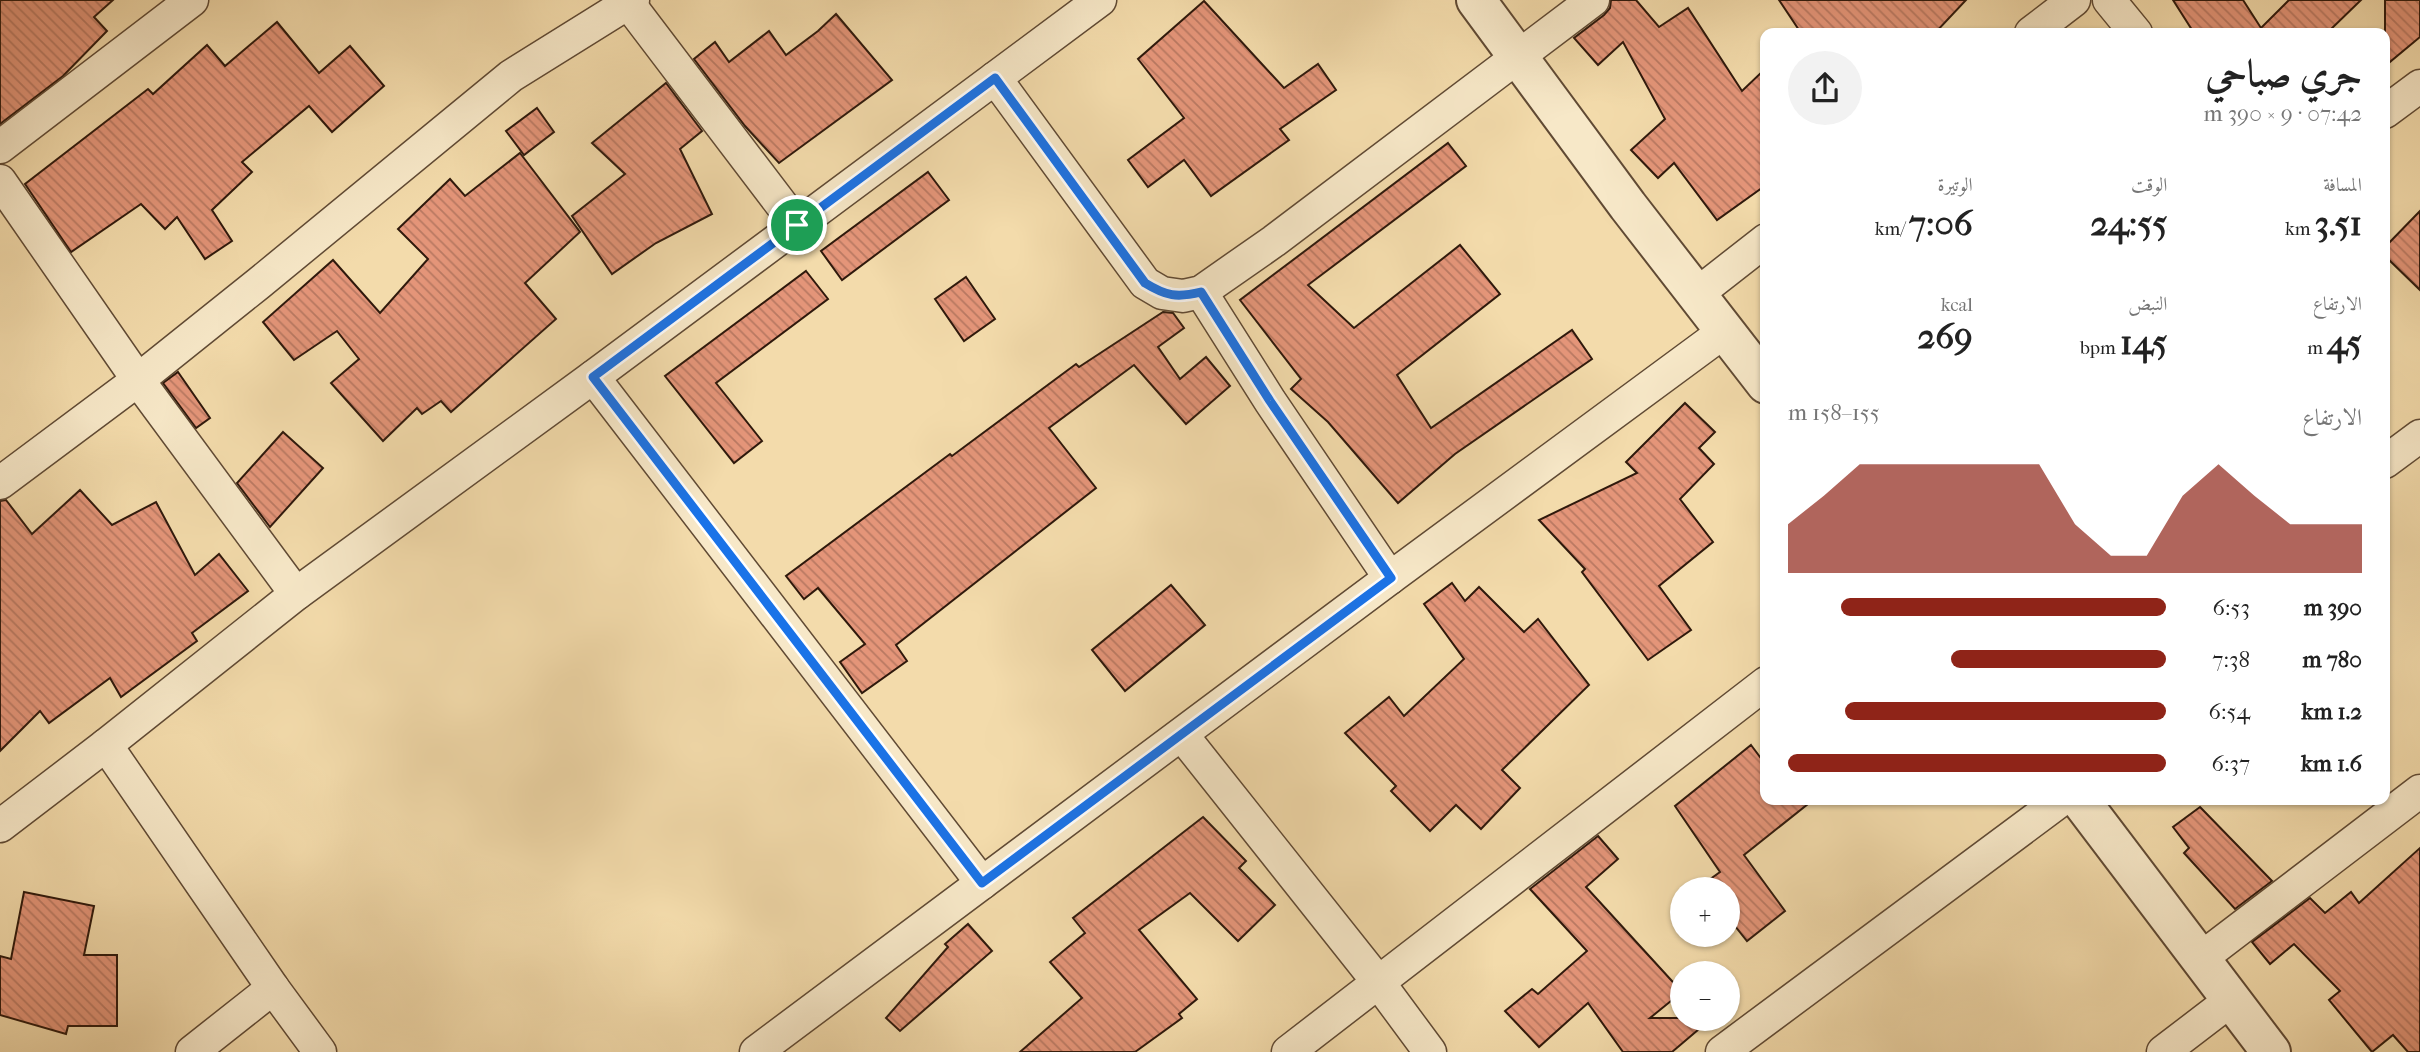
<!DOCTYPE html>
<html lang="ar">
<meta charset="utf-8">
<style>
body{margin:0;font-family:"IM FELL French Canon",Amiri,serif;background:#f2f2f2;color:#222;direction:rtl;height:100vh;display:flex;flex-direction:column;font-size:26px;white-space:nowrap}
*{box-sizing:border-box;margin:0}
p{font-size:23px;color:#767676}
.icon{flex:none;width:38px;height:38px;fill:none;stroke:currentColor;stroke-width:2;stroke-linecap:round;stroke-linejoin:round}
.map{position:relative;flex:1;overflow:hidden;direction:ltr}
.sheet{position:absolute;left:1760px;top:28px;width:630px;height:777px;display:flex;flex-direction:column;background:#fff;border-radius:14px;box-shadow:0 2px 5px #0004;direction:rtl}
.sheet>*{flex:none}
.buttons{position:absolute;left:1670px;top:877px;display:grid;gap:14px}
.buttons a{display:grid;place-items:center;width:70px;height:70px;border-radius:50%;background:#fff;box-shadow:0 2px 5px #0004;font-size:35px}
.pin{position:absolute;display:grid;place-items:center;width:60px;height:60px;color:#fff;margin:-30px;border:4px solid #fff;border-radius:50%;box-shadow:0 2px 7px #0007}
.round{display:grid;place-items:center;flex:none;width:74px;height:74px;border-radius:37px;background:#f2f2f2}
.headline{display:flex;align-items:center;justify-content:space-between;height:119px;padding:0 28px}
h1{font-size:38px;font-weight:700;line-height:52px}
.stats{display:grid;grid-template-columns:repeat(3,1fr);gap:10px;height:119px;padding:7px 28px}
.stats div{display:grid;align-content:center}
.stats b{font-size:35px;font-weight:700}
.stats small{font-size:19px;font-weight:400}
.stats p{font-size:19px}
.chart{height:196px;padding:14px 28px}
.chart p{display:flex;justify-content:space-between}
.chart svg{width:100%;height:126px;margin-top:7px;fill:#8f2418;opacity:.7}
ul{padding:0 28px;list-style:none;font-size:23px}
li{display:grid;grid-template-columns:112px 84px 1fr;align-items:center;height:52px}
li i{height:18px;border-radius:9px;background:#8f2418}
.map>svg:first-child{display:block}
.building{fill:url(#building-back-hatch);stroke:#2f190c;stroke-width:2}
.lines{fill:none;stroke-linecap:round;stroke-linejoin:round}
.minor-casing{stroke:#604a34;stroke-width:35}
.tertiary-casing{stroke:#604a34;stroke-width:42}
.minor{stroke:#f7e8c8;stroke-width:32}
.tertiary{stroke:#f7e8c8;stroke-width:38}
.route-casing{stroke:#fff;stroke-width:14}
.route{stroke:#1a73e8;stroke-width:9}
</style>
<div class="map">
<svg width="2420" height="1052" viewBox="0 0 2420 1052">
<defs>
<pattern id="building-back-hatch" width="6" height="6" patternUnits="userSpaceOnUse" patternTransform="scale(1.75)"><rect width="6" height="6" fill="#e49579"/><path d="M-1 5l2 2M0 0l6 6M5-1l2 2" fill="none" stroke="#b97962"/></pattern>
</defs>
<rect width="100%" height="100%" fill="#f3dbab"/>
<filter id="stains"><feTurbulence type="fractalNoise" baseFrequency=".00286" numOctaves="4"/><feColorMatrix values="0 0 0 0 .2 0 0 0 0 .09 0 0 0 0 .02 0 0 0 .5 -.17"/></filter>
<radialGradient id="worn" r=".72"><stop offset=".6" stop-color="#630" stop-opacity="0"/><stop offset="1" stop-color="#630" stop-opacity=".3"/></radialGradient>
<g class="building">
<path d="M 0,0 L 113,0 L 94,17 L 107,31 L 63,76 L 0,124 Z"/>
<path d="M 1611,0 L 1636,0 L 1659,27 L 1688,8 L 1742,91 L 1766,68 L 1766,185 L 1717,220 L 1674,163 L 1658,178 L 1631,150 L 1665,119 L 1623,42 L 1598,65 L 1574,38 L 1604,15 L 1610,8 Z"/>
<path d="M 1779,0 L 1966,0 L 1935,33 L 1801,33 Z"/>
<path d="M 2173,0 L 2243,0 L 2261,28 L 2289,0 L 2361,0 L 2327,33 L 2194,33 Z"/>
<path d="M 2385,0 L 2420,0 L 2420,37 L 2385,66 Z"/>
<path d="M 1204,1 L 1284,88 L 1318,64 L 1336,90 L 1280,129 L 1289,140 L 1211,196 L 1184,160 L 1148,187 L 1128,160 L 1184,118 L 1138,59 Z"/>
<path d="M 836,14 L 892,80 L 779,163 L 745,126 L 694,59 L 715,42 L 729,62 L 769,31 L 786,55 L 818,31 Z"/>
<path d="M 277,22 L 319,73 L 350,46 L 384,86 L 332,132 L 309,106 L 242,162 L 252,172 L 212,210 L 232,241 L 205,259 L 177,217 L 165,229 L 141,204 L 71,252 L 25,184 L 148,89 L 153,94 L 207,45 L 225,66 Z"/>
<path d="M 666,83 L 702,131 L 680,149 L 712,214 L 656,243 L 612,274 L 572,216 L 625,174 L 592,143 Z"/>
<path d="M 537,108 L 554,132 L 524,155 L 506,131 Z"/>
<path d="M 1448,143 L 1466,166 L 1308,285 L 1354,328 L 1460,245 L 1500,294 L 1397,375 L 1431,428 L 1572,330 L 1592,359 L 1455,454 L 1398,503 L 1328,422 L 1291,389 L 1301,379 L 1240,300 Z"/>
<path d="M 520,153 L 580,232 L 525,283 L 556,319 L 451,412 L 441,401 L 422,414 L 417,408 L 383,441 L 331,383 L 359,359 L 337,331 L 294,360 L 263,322 L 333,260 L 380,313 L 428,259 L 398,229 L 450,179 L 465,196 Z"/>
<path d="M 928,172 L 949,200 L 842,280 L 821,251 Z"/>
<path d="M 2420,211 L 2420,290 L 2385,256 L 2385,247 Z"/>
<path d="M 806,271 L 828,299 L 716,383 L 762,441 L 734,463 L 665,376 Z"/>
<path d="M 966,277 L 995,319 L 964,341 L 935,299 Z"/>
<path d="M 1163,312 L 1173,313 L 1184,328 L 1158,347 L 1180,379 L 1206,357 L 1230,386 L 1186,424 L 1134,365 L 1049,428 L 1096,488 L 896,645 L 907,661 L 862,693 L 840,662 L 865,644 L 818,588 L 804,599 L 786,576 L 950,454 L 952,456 L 1076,364 L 1079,367 Z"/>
<path d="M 178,372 L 210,418 L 196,428 L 163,383 Z"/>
<path d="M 1685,403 L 1715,432 L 1699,448 L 1714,464 L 1680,499 L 1713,542 L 1659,586 L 1691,630 L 1648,660 L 1582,572 L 1585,569 L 1539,520 L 1637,473 L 1626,462 Z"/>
<path d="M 283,432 L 323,468 L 270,527 L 237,483 Z"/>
<path d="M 80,490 L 112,525 L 156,502 L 195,575 L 219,554 L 248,591 L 192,633 L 197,641 L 121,697 L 110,678 L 49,723 L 40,711 L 0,751 L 0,501 L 6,500 L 32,534 Z"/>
<path d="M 1452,583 L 1465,601 L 1479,587 L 1524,632 L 1538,619 L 1589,685 L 1502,770 L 1520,788 L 1481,829 L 1456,805 L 1430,831 L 1391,791 L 1396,786 L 1345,733 L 1389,697 L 1404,716 L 1464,659 L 1424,604 Z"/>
<path d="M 1171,585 L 1205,625 L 1125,691 L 1092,650 Z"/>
<path d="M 1751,745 L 1766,765 L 1766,800 L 1813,800 L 1744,855 L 1785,911 L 1747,941 L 1727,916 L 1727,889 L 1705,889 L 1702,885 L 1720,872 L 1675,806 Z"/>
<path d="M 2200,807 L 2272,881 L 2235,909 L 2184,853 L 2189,848 L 2173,827 Z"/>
<path d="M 1203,817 L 1246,861 L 1239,868 L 1275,905 L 1238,941 L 1190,893 L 1139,930 L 1197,999 L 1179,1014 L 1182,1018 L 1135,1052 L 1020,1052 L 1082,998 L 1050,962 L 1085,933 L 1073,918 Z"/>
<path d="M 1598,836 L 1618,859 L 1586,887 L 1682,992 L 1650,1018 L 1712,1018 L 1672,1052 L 1623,1052 L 1588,1003 L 1539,1047 L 1505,1011 L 1532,989 L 1538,994 L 1587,951 L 1530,889 Z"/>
<path d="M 2420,848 L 2420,1052 L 2408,1052 L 2393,1035 L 2372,1052 L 2329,1000 L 2340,991 L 2294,944 L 2270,964 L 2252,942 L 2310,898 L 2325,913 L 2351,892 L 2359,903 Z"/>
<path d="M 24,892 L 94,906 L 84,955 L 117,955 L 117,1026 L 68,1026 L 66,1034 L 0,1015 L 0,956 L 11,959 Z"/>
<path d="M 968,924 L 992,951 L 900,1031 L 886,1018 L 948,947 L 945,944 Z"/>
</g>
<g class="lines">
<g class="minor-casing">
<g id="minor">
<path d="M 626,0 L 797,225"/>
<path d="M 2109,0 L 2136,33"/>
<path d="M 2031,33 L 2074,0"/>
<path d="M 995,78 L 1145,283 L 1162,293 L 1183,296 L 1201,292 L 1274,241 L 1593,0"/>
<path d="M 2385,112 L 2420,86"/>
<path d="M 0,147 L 192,0"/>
<path d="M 0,181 L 138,380 L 296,594"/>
<path d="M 1201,292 L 1270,401 L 1390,578"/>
<path d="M 1697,294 L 1766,240"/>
<path d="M 593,377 L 982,883"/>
<path d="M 2385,462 L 2420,436"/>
<path d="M 0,483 L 138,380 L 258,284 L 511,76 L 633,0"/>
<path d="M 1182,735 L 1379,983 L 1430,1052"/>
<path d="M 106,745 L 273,988 L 320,1052"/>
<path d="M 0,826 L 106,745 L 296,594 L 593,377 L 1100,0"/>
<path d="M 2200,959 L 2420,791"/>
<path d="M 192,1052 L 273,988"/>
<path d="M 756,1052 L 1390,578 L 1725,331"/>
<path d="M 1288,1052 L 1766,683"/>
<path d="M 1722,1052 L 2061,800"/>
<path d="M 2163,1052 L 2231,1000"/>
</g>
</g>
<g class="tertiary-casing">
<g id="tertiary">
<path d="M 1476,0 L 1628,206 L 1766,384"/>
<path d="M 2080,800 L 2271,1052"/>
</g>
</g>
<use href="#minor" class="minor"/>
<use href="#tertiary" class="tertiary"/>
</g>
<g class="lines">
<g class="route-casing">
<path id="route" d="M 995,78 L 1145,283 C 1166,296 1177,298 1201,292 L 1270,401 L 1391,578 L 982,883 L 593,377 Z"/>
</g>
<use href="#route" class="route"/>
</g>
<rect width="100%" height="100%" filter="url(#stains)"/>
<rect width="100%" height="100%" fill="url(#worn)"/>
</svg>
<div class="buttons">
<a>+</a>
<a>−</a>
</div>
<div class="pin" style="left:797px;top:225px;background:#1e9e55"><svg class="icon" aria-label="arrive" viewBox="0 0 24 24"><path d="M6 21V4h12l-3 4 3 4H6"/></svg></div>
<section class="sheet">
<div class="headline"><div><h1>جري صباحي</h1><p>07:42 · 9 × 390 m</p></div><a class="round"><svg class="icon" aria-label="share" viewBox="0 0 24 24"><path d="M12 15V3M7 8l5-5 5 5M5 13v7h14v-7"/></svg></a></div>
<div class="stats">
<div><p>المسافة</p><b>3.51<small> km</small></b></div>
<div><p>الوقت</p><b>24:55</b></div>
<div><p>الوتيرة</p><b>7:06<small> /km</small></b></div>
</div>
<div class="stats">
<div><p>الارتفاع</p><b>45<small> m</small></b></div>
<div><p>النبض</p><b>145<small> bpm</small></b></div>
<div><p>kcal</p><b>269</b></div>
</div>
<div class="chart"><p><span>الارتفاع</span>155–158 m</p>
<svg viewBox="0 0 160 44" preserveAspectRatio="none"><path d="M0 44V27L10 17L20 6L30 6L40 6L50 6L60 6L70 6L80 27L90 38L100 38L110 17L120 6L130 17L140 27L150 27L160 27V44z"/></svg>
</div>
<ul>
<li><b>390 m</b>6:53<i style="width:86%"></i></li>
<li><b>780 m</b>7:38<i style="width:57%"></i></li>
<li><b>1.2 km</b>6:54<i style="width:85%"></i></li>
<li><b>1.6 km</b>6:37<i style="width:100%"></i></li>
</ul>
</section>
</div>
